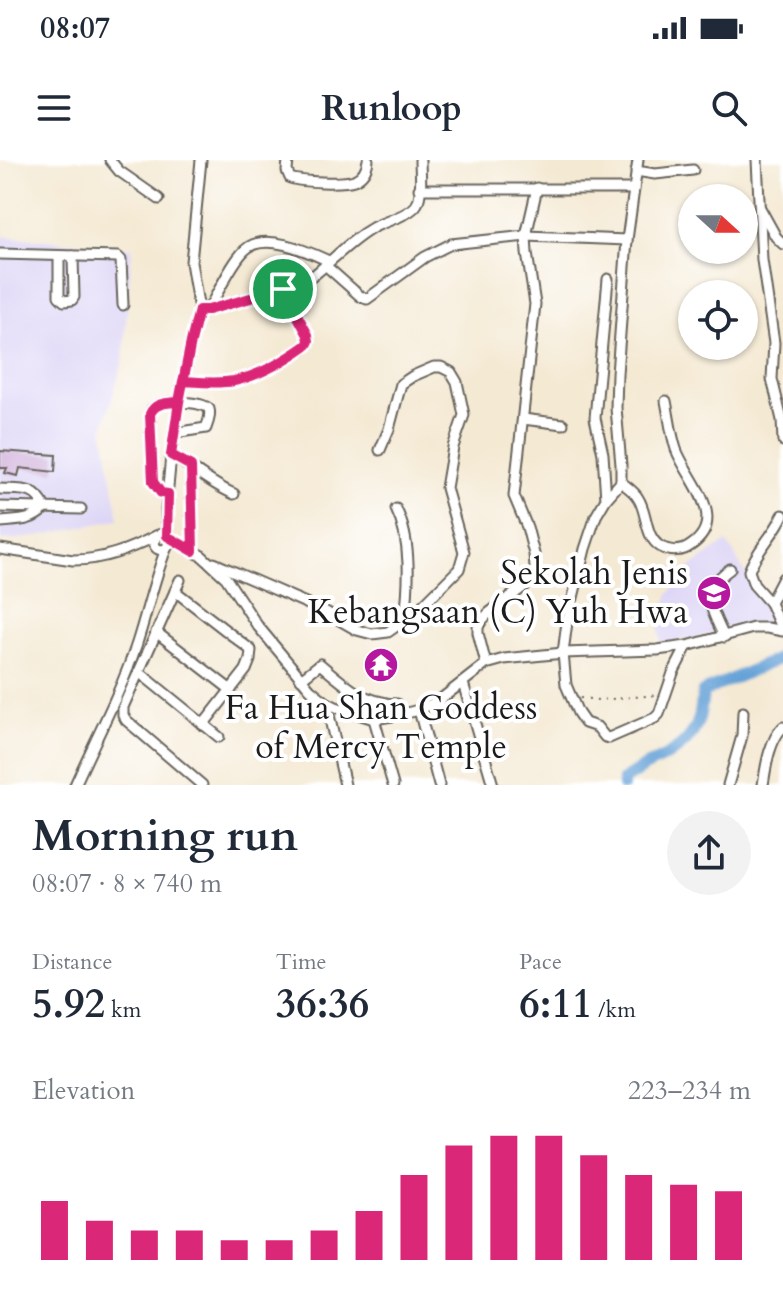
<!DOCTYPE html>
<meta charset="utf-8">
<style>
body{margin:0;font-family:Cardo,serif;background:#f2f2f3;color:#1f2937;height:100vh;display:flex;flex-direction:column;font-size:30px;white-space:nowrap}
*{box-sizing:border-box;margin:0}
p{font-size:26px;color:#747a83}
.icon{flex:none;width:44px;height:44px;fill:none;stroke:currentColor;stroke-width:2;stroke-linecap:round;stroke-linejoin:round}
.map{position:relative;height:625px;overflow:hidden}
.side{display:flex;flex-direction:column;background:#fff;flex:1}
.side>*{flex:none}
.needle{width:52px;rotate:111deg}
.controls{position:absolute;left:678px;top:24px;display:grid;gap:16px}
.controls a{display:grid;place-items:center;width:80px;height:80px;border-radius:50%;background:#fff;box-shadow:0 2px 6px #0004;font-size:40px}
.pin{position:absolute;display:grid;place-items:center;width:68px;height:68px;color:#fff;margin:-34px;border:4px solid #fff;border-radius:50%;box-shadow:0 2px 8px #0007}
.round{display:grid;place-items:center;flex:none;width:84px;height:84px;border-radius:42px;background:#f2f2f3}
.headline{display:flex;align-items:center;justify-content:space-between;height:136px;padding:0 32px}
h1{font-size:44px;font-weight:700;line-height:60px}
.metrics{display:grid;grid-template-columns:repeat(3,1fr);gap:12px;height:136px;padding:8px 32px}
.metrics div{display:grid;align-content:center}
.metrics b{font-size:40px;font-weight:700}
.metrics small{font-size:22px;font-weight:400}
.metrics p{font-size:22px}
.chart{height:224px;padding:16px 32px}
.chart p{display:flex;justify-content:space-between}
.chart svg{width:100%;height:144px;margin-top:8px;stroke:#db2777;stroke-width:6}
.status{display:flex;justify-content:space-between;align-items:center;height:56px;padding:0 40px;background:#fff;direction:ltr}
.status svg{height:22px;fill:currentColor}
header{display:flex;justify-content:space-between;align-items:center;height:104px;padding:0 32px;background:#fff;font-size:36px;font-weight:700}
.map>svg:first-child{display:block}
.built{fill:#ddd5f6}
.lines{fill:none;stroke-linecap:round;stroke-linejoin:round}
.river{stroke:#66a2d7;stroke-width:12}
.building{fill:#ceacd9}
.minor-casing{stroke:#68645c;stroke-width:13}
.path{stroke:#68645c;stroke-width:2;stroke-dasharray:2 6;stroke-linecap:butt}
.minor{stroke:#fff;stroke-width:9}
.route-casing{stroke:#fff;stroke-width:16}
.route{stroke:#db2777;stroke-width:10}
.labels{text-anchor:middle;dominant-baseline:central;stroke-width:8;stroke-linejoin:round;paint-order:stroke}
.poi-label{font-size:34px;fill:#1c1c1c;stroke:#fff;text-anchor:end}
</style>
<div class="status"><b>08:07</b><svg viewBox="0 0 49 12"><path d="M0 12V9h3v3zM5 12V6h3v6zM10 12V3h3v9zM15 12V0h3v12zM26 1h20v11H26zM47 4h2v5h-2z"/></svg></div>
<header><svg class="icon" aria-label="menu" viewBox="0 0 24 24"><path d="M4 6h16M4 12h16M4 18h16"/></svg>Runloop<svg class="icon" aria-label="search" viewBox="0 0 24 24"><circle cx="10" cy="10" r="6"/><path d="M15 15l6 6"/></svg></header>
<div class="map">
<svg width="783" height="625" viewBox="0 0 783 625">
<rect width="100%" height="100%" fill="#fff"/>
<filter id="ink" filterUnits="userSpaceOnUse"><feTurbulence type="fractalNoise" baseFrequency=".0125" numOctaves="2"/><feDisplacementMap in="SourceGraphic" scale="16" xChannelSelector="R" yChannelSelector="G"/><feConvolveMatrix kernelMatrix="1 2 1 2 8 2 1 2 1" color-interpolation-filters="sRGB"/></filter>
<filter id="wash" filterUnits="userSpaceOnUse"><feTurbulence type="fractalNoise" baseFrequency=".006" numOctaves="4" result="noise"/><feDisplacementMap in="SourceGraphic" scale="32" xChannelSelector="R" yChannelSelector="G"/><feGaussianBlur stdDeviation="1.8" result="paint"/><feColorMatrix in="noise" values="0 0 0 0 0 0 0 0 0 0 0 0 0 0 0 0 0 1.4 0 .05"/><feComposite in="paint" operator="in"/></filter>
<g filter="url(#wash)">
<rect width="100%" height="100%" fill="#f4e9d3"/>
<g class="built">
<path d="M 0,76 L 132,88 L 123,201 L 103,269 L 119,359 L 29,378 L 0,380 Z"/>
<path d="M 727,382 L 752,425 L 758,431 L 770,459 L 767,463 L 749,463 L 699,477 L 661,484 L 658,464 L 669,434 L 688,409 Z"/>
</g>
<g class="lines">
<path class="river" d="M 623,625 L 623,620 C 632,615 641,608 650,604 C 672,594 693,582 699,558 C 701,550 702,541 703,532 L 780,498 L 783,494"/>
</g>
<g id="blocks">
<path class="building" d="M 0,291 L 56,295 L 55,312 L 20,308 L 18,316 L 5,313 L 7,308 L 0,308 Z"/>
</g>
</g>
<g filter="url(#ink)">
<use href="#blocks" fill-opacity="0" stroke="#68645c" stroke-width="2"/>
<g class="lines">
<g class="minor-casing">
<g id="minor">
<path d="M 110,0 L 119,11 L 159,39"/>
<path d="M 288,0 L 287,11 L 290,18 C 301,22 343,24 354,20 C 363,16 367,9 368,0"/>
<path d="M 757,0 L 762,100 L 774,183 L 772,219 L 782,260 L 783,281"/>
<path d="M 636,11 L 655,14 L 693,10"/>
<path d="M 419,29 L 634,29"/>
<path d="M 760,48 L 776,77 L 783,84"/>
<path d="M 0,94 L 118,97 L 121,100 L 123,145"/>
<path d="M 59,96 L 59,136 L 64,141 L 72,140 L 74,137 L 73,96"/>
<path d="M 325,105 L 360,136 L 367,139 L 425,97 L 451,84 L 526,76 L 627,80"/>
<path d="M 199,150 L 208,150 L 305,122 C 329,105 347,82 374,67 C 385,61 411,55 417,44 C 423,32 420,13 420,0"/>
<path d="M 208,150 C 218,133 232,102 245,90 C 264,71 309,92 329,101"/>
<path d="M 183,221 C 200,222 217,224 234,221 C 259,216 287,200 307,185 L 309,181 L 308,175 L 283,129"/>
<path d="M 666,241 C 669,256 671,274 676,289 C 686,318 731,359 690,386 C 682,392 670,392 661,387 C 644,377 648,353 638,338 C 634,331 627,327 621,322 L 606,339 L 596,356 L 585,389 L 567,462 L 563,493 L 566,525 L 578,553 L 585,563 L 597,567 L 605,577 L 609,578 L 655,558 L 659,554 L 673,513 L 687,486"/>
<path d="M 523,259 L 563,264"/>
<path d="M 380,290 L 389,269 L 401,224 L 413,216 L 434,207 L 441,207 L 451,212 L 457,222 L 464,255 L 453,287 L 446,328 L 464,392 L 459,409 L 413,455 L 405,460"/>
<path d="M 171,295 C 192,307 211,324 234,334"/>
<path d="M 191,306 L 193,391"/>
<path d="M 621,322 L 621,305 L 616,248 L 617,214 L 627,80 L 638,0"/>
<path d="M 0,329 C 20,330 36,326 45,348 C 32,362 18,360 0,362"/>
<path d="M 168,334 L 161,333 L 153,322 L 150,254 L 152,249 C 157,246 158,244 164,243 C 172,241 205,242 209,249 C 211,254 208,263 206,268 L 174,273"/>
<path d="M 606,339 L 603,294 L 595,258 L 608,119"/>
<path d="M 0,347 L 81,349"/>
<path d="M 167,376 L 161,374 L 156,376 L 154,383 C 155,389 160,391 166,389 L 170,382 L 167,376 L 166,349 L 171,295 L 179,242 L 191,182 L 199,150 L 191,102 L 201,0"/>
<path d="M 169,378 L 202,396 L 226,418 L 257,465 L 310,529 L 326,542 L 336,547 L 374,559 L 398,555 L 419,550 L 441,539 L 486,504 L 504,499 L 563,493 L 657,490 L 687,486 L 753,468 L 767,468 L 783,471"/>
<path d="M 0,389 L 73,400 C 104,400 130,389 156,376"/>
<path d="M 214,403 L 324,451 L 357,470 L 372,474 L 388,472 L 405,460 C 409,424 412,381 396,349"/>
<path d="M 180,420 L 123,547 L 123,555 L 126,560 L 202,625"/>
<path d="M 175,431 L 251,490 L 250,500 L 246,510 L 203,565"/>
<path d="M 770,443 L 783,418"/>
<path d="M 782,470 L 770,443 L 754,425 L 749,411 C 756,391 774,375 783,355"/>
<path d="M 156,472 L 231,530"/>
<path d="M 724,477 C 711,448 699,431 730,409"/>
<path d="M 486,504 L 478,473 L 478,467 L 482,460 L 489,453 L 526,425 L 533,416 L 535,408 L 534,394 L 527,367 L 514,336 L 535,144 L 527,93 L 526,76 L 537,28"/>
<path d="M 139,512 L 219,577"/>
<path d="M 301,519 L 320,504 C 346,526 362,542 397,544"/>
<path d="M 463,523 L 493,625"/>
<path d="M 326,542 L 345,625"/>
<path d="M 419,550 L 439,625"/>
<path d="M 374,559 L 393,625"/>
<path d="M 75,625 C 96,578 121,532 137,483 C 147,452 154,420 166,389"/>
<path d="M 728,625 L 742,576 L 743,552"/>
<path d="M 763,625 C 766,606 769,581 783,567"/>
</g>
</g>
<path class="path" d="M 580,538 L 599,540 L 657,535"/>
<use href="#minor" class="minor"/>
</g>
</g>
<g class="lines" filter="url(#ink)">
<g class="route-casing">
<path id="route" d="M 283,129 L 208,150 L 199,150 L 191,182 L 179,242 L 171,295 L 191,306 L 193,391 L 167,376 L 168,334 L 161,333 L 153,322 L 150,254 C 155,242 168,243 179,242 L 183,221 C 200,222 217,224 234,221 C 259,216 286,200 307,185 L 309,181 L 308,175 L 283,129"/>
</g>
<use href="#route" class="route"/>
</g>
<defs>
<g id="school-disc" transform="scale(1.8)"><circle r="9.5" fill="#b5179e" stroke="#fff"/><path d="M0-5L7-2L0 1L-7-2ZM-4 1L0 2.5L4 1V4Q0 6-4 4Z" fill="#fff"/></g>
<g id="temple-disc" transform="scale(1.8)"><circle r="9.5" fill="#b5179e" stroke="#fff"/><path d="M0-6L5-2H3V0L6.5 2.5H4V6H1.5V3h-3V6H-4V2.5H-6.5L-3 0V-2H-5Z" fill="#fff"/></g>
</defs>
<g fill-rule="evenodd">
<use href="#school-disc" x="714" y="433"/>
<use href="#temple-disc" x="381" y="505"/>
</g>
<g class="labels">
<g class="poi-label">
<text x="688" y="413">Sekolah Jenis<tspan x="688" dy="39">Kebangsaan (C) Yuh Hwa</tspan></text>
<text x="381" y="548" text-anchor="middle">Fa Hua Shan Goddess<tspan x="381" dy="39">of Mercy Temple</tspan></text>
</g>
</g>
</svg>
<div class="controls">
<a><svg class="needle" viewBox="-14 -14 28 28"><path d="M0-13l5 13h-10z" fill="#e53935"/><path d="M0 13l5-13h-10z" fill="#747a83"/></svg></a>
<a><svg class="icon" aria-label="locate" viewBox="0 0 24 24"><circle cx="12" cy="12" r="6"/><path d="M12 2v4M12 18v4M2 12h4M18 12h4"/></svg></a>
</div>
<div class="pin" style="left:283px;top:129px;background:#1e9e55"><svg class="icon" aria-label="arrive" viewBox="0 0 24 24"><path d="M6 21V4h12l-3 4 3 4H6"/></svg></div>
</div>
<section class="side">
<div class="headline"><div><h1>Morning run</h1><p>08:07 · 8 × 740 m</p></div><a class="round"><svg class="icon" aria-label="share" viewBox="0 0 24 24"><path d="M12 15V3M7 8l5-5 5 5M5 13v7h14v-7"/></svg></a></div>
<div class="metrics">
<div><p>Distance</p><b>5.92<small> km</small></b></div>
<div><p>Time</p><b>36:36</b></div>
<div><p>Pace</p><b>6:11<small> /km</small></b></div>
</div>
<div class="chart"><p><span>Elevation</span>223–234 m</p>
<svg viewBox="0 0 160 44" preserveAspectRatio="none"><path d="M5 44V26M15 44V32M25 44V35M35 44V35M45 44V38M55 44V38M65 44V35M75 44V29M85 44V18M95 44V9M105 44V6M115 44V6M125 44V12M135 44V18M145 44V21M155 44V23"/></svg>
</div>
</section>
